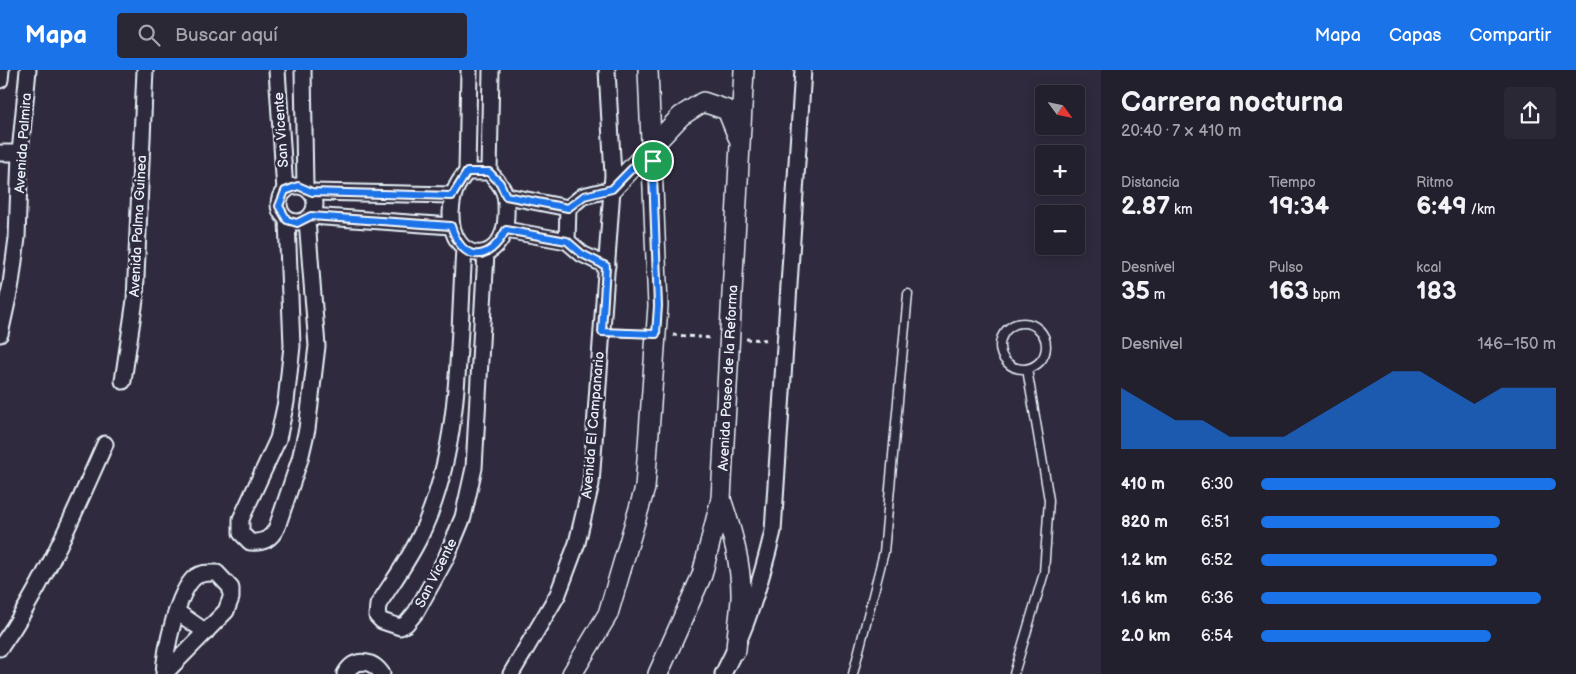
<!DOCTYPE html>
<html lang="es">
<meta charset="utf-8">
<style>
body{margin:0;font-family:"Balsamiq Sans",sans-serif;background:#2b2836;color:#f1f3f6;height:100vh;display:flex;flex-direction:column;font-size:19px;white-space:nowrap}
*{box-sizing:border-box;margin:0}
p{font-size:16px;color:#a3a3aa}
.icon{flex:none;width:28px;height:28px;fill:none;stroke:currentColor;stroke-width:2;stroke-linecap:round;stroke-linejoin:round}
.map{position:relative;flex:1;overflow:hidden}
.side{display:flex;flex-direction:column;background:#23202e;width:475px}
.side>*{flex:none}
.needle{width:32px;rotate:123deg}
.controls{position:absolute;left:1035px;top:15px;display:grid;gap:10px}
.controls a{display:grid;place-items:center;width:50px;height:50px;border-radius:5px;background:#23202e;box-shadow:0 2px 12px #0003,0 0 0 1px #403e4a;font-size:25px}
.pin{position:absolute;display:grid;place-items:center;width:42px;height:42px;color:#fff;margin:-21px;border:2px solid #fff;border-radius:50%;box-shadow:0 1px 5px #0007}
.round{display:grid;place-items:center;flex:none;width:52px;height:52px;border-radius:5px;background:#2b2836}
.summary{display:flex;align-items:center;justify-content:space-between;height:85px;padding:0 20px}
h1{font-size:28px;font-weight:800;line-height:38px}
.metrics{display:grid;grid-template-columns:repeat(3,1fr);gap:8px;height:85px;padding:5px 20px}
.metrics div{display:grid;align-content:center}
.metrics b{font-size:25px;font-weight:800}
.metrics small{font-size:14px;font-weight:400}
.metrics p{font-size:14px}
.chart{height:140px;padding:10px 20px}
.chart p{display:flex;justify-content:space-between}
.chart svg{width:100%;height:90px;margin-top:5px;fill:#1a73e8;opacity:.7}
ul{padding:0 20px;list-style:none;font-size:16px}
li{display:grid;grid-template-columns:80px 60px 1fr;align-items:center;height:38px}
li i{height:12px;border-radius:6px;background:#1a73e8}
header{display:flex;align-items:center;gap:30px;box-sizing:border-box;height:70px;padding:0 25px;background:#1a73e8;color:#fff}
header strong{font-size:24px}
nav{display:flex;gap:28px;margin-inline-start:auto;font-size:18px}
.search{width:350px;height:45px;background:#2b2836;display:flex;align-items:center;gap:12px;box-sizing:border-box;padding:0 18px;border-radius:5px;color:#a3a3aa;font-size:19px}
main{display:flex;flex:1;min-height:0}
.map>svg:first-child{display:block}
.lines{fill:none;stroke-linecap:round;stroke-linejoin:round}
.service-casing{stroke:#e8f1f8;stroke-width:11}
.minor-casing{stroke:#e8f1f8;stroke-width:19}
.tertiary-casing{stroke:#e8f1f8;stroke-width:22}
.path{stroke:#e8f1f8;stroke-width:3;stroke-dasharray:4 4;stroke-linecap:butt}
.service{stroke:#2f2a3d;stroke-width:8}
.minor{stroke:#2f2a3d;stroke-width:15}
.tertiary{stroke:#2f2a3d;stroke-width:19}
.route-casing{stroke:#fff;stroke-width:10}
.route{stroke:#1a73e8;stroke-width:6}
.labels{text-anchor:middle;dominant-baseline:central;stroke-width:5;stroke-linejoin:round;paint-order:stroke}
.street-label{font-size:14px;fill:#e8f1f8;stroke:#2f2a3d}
</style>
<header>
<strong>Mapa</strong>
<div class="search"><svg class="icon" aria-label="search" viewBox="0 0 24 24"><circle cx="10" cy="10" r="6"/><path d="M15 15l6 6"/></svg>Buscar aquí</div>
<nav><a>Mapa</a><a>Capas</a><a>Compartir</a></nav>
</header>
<main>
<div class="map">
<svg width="1101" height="604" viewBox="0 0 1101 604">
<rect width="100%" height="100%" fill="#2f2a3d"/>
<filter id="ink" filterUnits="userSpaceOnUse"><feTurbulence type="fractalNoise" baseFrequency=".02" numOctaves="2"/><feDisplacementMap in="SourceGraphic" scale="10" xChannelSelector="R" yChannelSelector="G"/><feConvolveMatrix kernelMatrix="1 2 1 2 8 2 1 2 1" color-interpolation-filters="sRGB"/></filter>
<g filter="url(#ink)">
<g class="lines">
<g class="service-casing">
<g id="service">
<circle cx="1023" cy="276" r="23"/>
<path d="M 853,604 L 884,482 L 908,224"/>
<path d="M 1014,604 L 1044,503 L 1049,430 L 1027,299"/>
</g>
</g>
<g class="minor-casing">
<g id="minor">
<path d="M 277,0 L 285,121"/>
<path d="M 303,0 L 305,117"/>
<path d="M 0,10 L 1,0"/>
<path d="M 0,83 L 20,83"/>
<path d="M 467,102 L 489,102 C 505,118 507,124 506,146 C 505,197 450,195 451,143 C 452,126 455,115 467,102 Z"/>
<path d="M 467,102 L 469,0"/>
<path d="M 489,102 L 491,0"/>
<circle cx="297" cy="134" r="18"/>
<path d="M 312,122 L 452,125"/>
<path d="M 507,126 L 568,138 L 583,126 L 612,119"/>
<path d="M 311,146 L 451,156"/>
<path d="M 287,150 L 292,276 L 286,332 L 278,369 L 241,449 L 241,463 L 250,472 C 264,473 271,469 277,457 L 300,389 L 307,359 L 317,276 L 307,150"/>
<path d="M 506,160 L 567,171 L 582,184 L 607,196"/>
<path d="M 567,171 L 568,138"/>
<path d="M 464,179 C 458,272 462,373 423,460 C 412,486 393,511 378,535 L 377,546 L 382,551 L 400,557 L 406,554 L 416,542 L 446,488 L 463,447 L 474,398 L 486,183"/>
<path d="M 0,264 L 11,214 L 17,168 L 20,83 L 28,0"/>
<path d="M 123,311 L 135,230 L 145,0"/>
<path d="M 177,542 L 206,562"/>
<path d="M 0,578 C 44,516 74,443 105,374"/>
<path d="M 164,604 L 226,541 L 231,528 L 231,518 L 217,503 C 209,503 202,502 195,507 C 177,522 165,581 164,604"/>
<path d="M 345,604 C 354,588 372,589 382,604"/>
<path d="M 511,604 L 558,524 L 577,473 L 591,414 L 613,105 L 607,0"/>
<path d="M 723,604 C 747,558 761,511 773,461 L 803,0"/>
</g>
</g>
<g class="tertiary-casing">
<g id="tertiary">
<path d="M 612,119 L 681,46 L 703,32 L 727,40 L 738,67"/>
<path d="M 721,429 C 732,461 742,495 741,529 C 740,546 737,563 736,580"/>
<path d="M 572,604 L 608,544 L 645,418 L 658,236 L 648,0"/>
<path d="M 658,604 L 702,505 L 721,429 L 744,0"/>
</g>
</g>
<g class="path">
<path d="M 616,263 L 640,264"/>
<path d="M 673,265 L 712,268"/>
<path d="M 746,269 L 770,270"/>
</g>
<use href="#service" class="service"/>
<use href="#minor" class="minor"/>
<use href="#tertiary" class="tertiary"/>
</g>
</g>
<g class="lines" filter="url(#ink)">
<g class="route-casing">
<path id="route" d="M 652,78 L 658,236 L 656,264 L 602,262 L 606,196 L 582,184 L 567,171 L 506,160 C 488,193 463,193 451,156 L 311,146 L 297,153 L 287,150 L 279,136 L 285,121 L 298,116 L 312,122 L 452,126 L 467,102 L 489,102 L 500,113 L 506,126 L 568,138 L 584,126 L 612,119 Z"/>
</g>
<use href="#route" class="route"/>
</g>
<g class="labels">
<g class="street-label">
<text transform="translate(281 60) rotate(-94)">San Vicente</text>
<text transform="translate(23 73) rotate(-86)">Avenida Palmira</text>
<text transform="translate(138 156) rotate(-87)">Avenida Palma Guinea</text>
<text transform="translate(728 308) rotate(-87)">Avenida Paseo de la Reforma</text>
<text transform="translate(593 355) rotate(-85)">Avenida El Campanario</text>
<text transform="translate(436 503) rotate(-63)">San Vicente</text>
</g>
</g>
</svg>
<div class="controls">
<a><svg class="needle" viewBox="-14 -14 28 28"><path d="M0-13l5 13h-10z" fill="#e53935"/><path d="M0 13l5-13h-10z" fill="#a3a3aa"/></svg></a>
<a>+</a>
<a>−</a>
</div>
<div class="pin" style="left:653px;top:91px;background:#1e9e55"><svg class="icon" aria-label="arrive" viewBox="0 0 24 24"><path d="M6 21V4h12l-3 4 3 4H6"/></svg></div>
</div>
<section class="side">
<div class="summary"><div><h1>Carrera nocturna</h1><p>20:40 · 7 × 410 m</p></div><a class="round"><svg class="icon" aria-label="share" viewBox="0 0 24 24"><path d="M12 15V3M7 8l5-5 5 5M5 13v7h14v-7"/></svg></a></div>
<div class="metrics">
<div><p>Distancia</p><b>2.87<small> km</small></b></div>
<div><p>Tiempo</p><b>19:34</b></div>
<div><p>Ritmo</p><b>6:49<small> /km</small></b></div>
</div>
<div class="metrics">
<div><p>Desnivel</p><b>35<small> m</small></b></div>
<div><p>Pulso</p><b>163<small> bpm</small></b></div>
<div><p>kcal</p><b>183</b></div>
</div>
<div class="chart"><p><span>Desnivel</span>146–150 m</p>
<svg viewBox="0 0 160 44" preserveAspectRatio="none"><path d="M0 44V14L10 22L20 30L30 30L40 38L50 38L60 38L70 30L80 22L90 14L100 6L110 6L120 14L130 22L140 14L150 14L160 14V44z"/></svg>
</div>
<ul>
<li><b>410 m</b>6:30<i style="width:100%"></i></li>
<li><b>820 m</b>6:51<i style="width:81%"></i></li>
<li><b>1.2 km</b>6:52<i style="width:80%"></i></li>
<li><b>1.6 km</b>6:36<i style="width:95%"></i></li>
<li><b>2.0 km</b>6:54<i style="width:78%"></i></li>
</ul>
</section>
</main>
